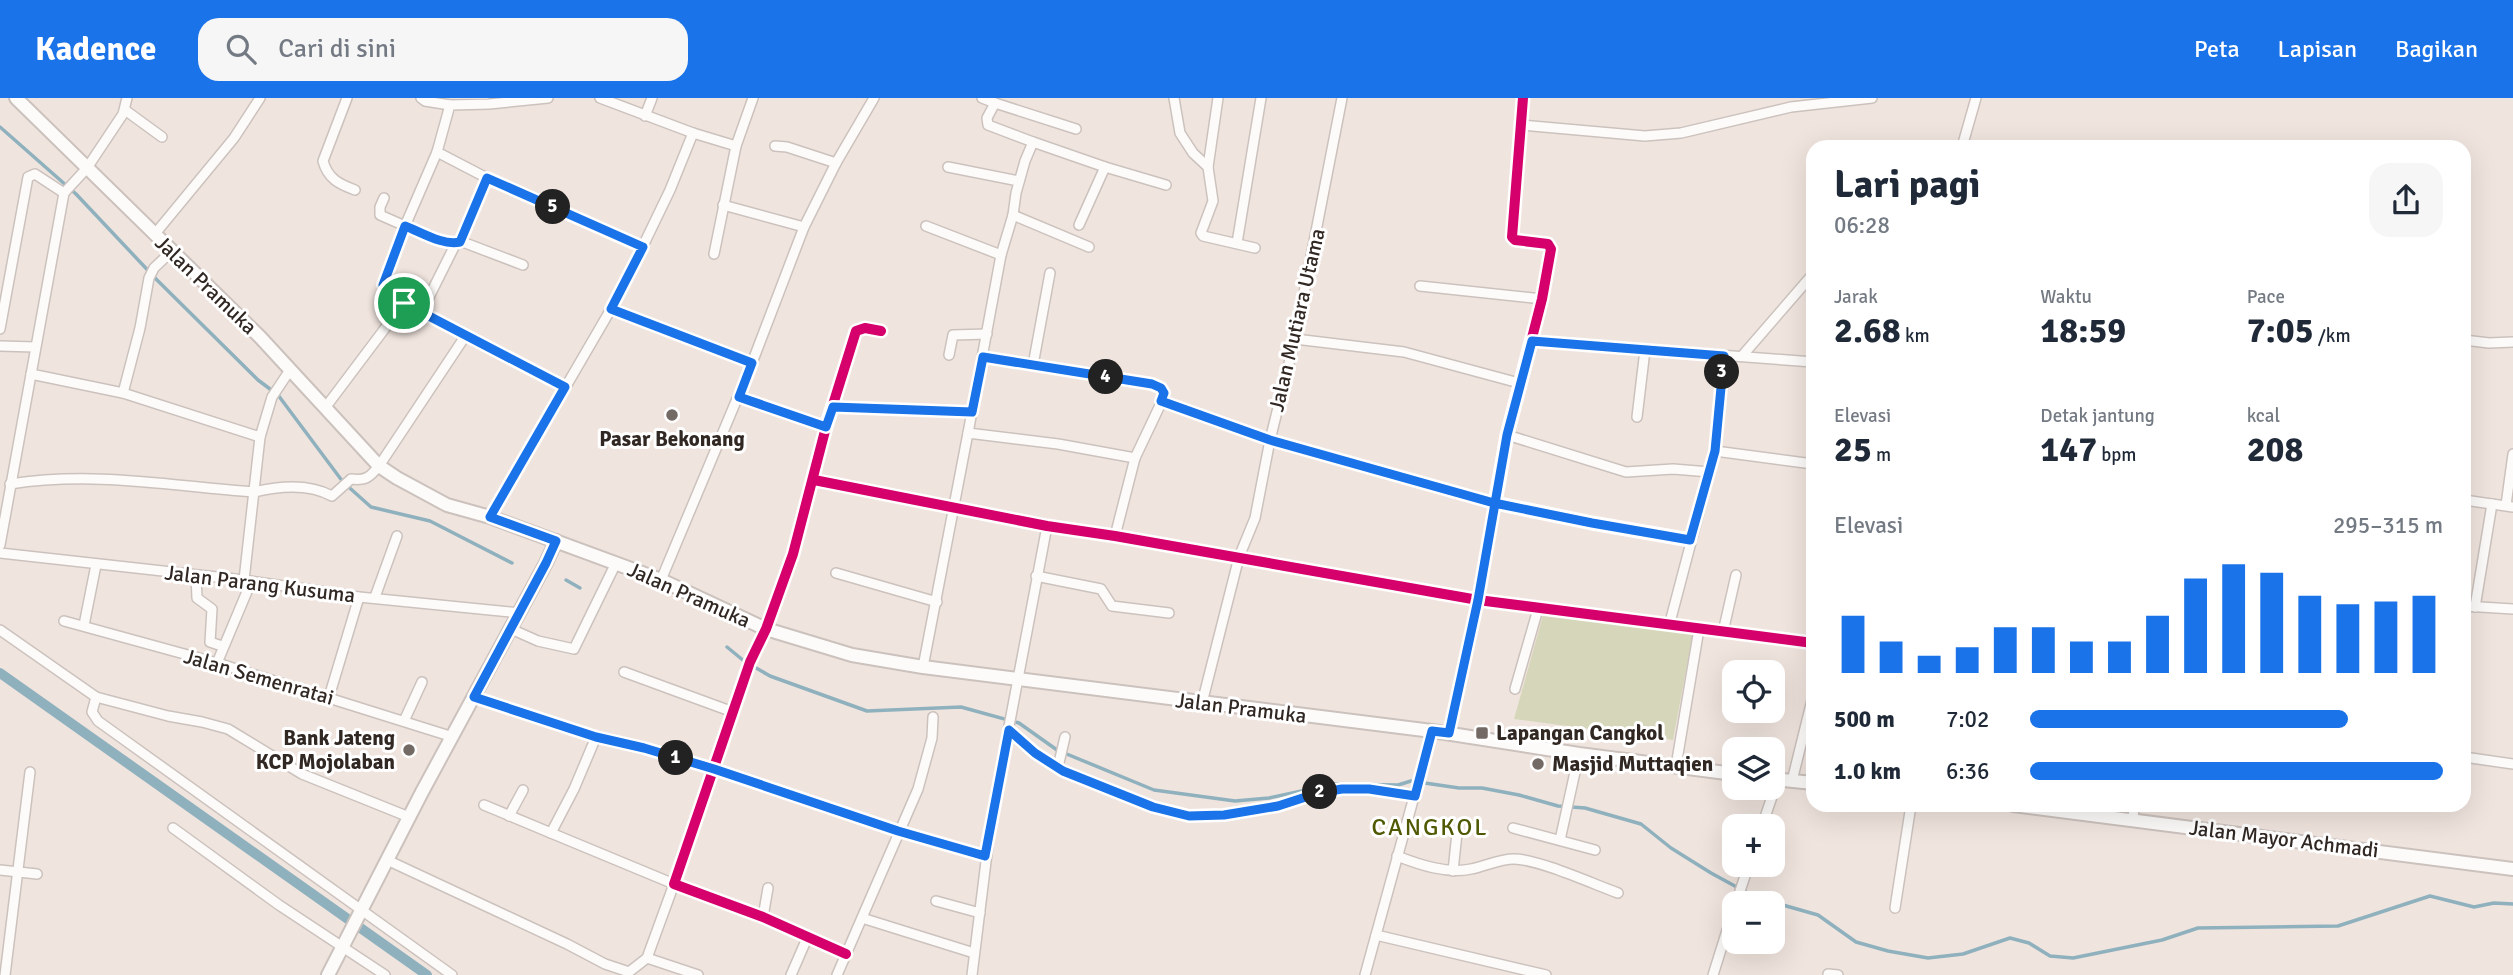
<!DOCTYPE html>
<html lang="id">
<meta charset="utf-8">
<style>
body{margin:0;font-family:Signika,sans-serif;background:#f6f6f7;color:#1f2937;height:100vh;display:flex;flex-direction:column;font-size:26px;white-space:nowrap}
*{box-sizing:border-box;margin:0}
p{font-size:23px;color:#747a83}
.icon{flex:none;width:38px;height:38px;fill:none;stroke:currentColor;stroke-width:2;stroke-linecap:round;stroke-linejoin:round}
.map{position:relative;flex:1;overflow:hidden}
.panel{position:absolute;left:1806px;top:42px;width:665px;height:672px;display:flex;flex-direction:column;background:#fff;border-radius:21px;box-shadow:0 7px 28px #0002}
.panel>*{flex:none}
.buttons{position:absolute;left:1722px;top:562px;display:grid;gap:14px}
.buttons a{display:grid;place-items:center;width:63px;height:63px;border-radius:14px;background:#fff;box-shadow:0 7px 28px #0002;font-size:35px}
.pin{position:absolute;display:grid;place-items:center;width:60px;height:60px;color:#fff;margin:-30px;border:4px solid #fff;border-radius:50%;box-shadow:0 2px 7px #0007}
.km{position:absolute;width:35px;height:35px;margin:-18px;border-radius:50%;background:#222;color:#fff;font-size:19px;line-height:35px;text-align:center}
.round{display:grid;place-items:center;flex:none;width:74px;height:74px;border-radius:21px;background:#f6f6f7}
.headline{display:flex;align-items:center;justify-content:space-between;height:119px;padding:0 28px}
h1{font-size:38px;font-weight:700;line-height:52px}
.stats{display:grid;grid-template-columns:repeat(3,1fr);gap:10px;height:119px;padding:7px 28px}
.stats div{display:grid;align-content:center}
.stats b{font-size:35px;font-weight:700}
.stats small{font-size:19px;font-weight:400}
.stats p{font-size:19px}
.chart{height:196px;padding:14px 28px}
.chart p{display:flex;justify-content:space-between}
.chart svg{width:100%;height:126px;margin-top:7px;stroke:#1a73e8;stroke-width:6}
ul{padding:0 28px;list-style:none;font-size:23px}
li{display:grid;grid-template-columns:112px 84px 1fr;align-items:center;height:52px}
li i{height:18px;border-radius:9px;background:#1a73e8}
header{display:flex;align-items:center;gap:42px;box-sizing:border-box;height:98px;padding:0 35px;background:#1a73e8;color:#fff}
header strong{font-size:33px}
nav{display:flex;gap:38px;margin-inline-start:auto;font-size:24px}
.search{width:490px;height:63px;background:#f6f6f7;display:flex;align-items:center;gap:18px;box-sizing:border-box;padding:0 24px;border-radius:21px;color:#747a83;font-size:26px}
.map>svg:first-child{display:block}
.green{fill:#d6d7ba}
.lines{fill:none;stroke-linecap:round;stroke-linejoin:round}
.stream{stroke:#8fb1be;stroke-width:3.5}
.canal{stroke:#8fb1be;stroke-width:10}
.street-casing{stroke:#ccc2bd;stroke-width:12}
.secondary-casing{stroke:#ccc2bd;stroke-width:16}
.street{stroke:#fdfbfa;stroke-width:9}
.secondary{stroke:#fdfbfa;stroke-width:12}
.cycleway-casing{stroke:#fff;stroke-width:15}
.cycleway{stroke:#d6006c;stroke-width:10}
.route-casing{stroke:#fff;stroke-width:14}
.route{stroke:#1a73e8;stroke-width:9}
.poi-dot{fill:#746a65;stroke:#fff;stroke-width:2.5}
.labels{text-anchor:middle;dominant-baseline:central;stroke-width:6;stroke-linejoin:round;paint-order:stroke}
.street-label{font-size:21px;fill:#312824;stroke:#fff}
.poi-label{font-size:21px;font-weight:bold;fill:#312824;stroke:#fff;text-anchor:start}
.quarter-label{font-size:24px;letter-spacing:2px;fill:#505902;stroke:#fff}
</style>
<header>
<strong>Kadence</strong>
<div class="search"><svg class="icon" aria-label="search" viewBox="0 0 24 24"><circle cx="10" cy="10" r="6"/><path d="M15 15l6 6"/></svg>Cari di sini</div>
<nav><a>Peta</a><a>Lapisan</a><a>Bagikan</a></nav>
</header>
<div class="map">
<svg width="2513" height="877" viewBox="0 0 2513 877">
<rect width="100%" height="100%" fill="#f0e4de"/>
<path class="green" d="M 1543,517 L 1693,535 L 1673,642 L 1514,621 Z"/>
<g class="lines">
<g class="stream">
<path d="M 0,29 L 76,96 L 157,182 L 258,282 L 278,297 L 343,384 L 371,409 L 430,423 L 512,465"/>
<path d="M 566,482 L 580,490"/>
<path d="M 727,549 L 744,563 L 770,578 L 867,613 L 961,609 L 1019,625 L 1057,652 L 1154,692 L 1235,703 L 1269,700 L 1334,686 L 1398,687 L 1411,683 L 1459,690 L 1482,690 L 1519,697 L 1558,708 L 1585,710 L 1641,726 L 1671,750 L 1711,775 L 1755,799 L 1818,817 L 1856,844 L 1888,853 L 1928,860 L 1963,856 L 2010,840 L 2029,845 L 2050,858 L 2073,860 L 2162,842 L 2198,830 L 2338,828 L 2430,798 L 2474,809 L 2494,805 L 2513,806"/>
</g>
<path class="canal" d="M 0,575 L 427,877"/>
<g class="street-casing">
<g id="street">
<path d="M 347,0 L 323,63 C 328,81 339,86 355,92"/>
<path d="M 421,0 L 425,3 L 450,7"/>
<path d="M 982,0 L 995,5 L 987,20 L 988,27 L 1033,44"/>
<path d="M 1174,0 L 1180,35 L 1193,55 L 1208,69 L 1213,103 L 1201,135 L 1203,138 L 1255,150"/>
<path d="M 1523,0 L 1512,139 L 1515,142 L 1548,146 L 1551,151 L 1542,201 L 1507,337 L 1495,405 L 1592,425 L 1690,442"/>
<path d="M 995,5 L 1076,31"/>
<path d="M 125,12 L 162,39"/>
<path d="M 645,18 L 652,0"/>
<path d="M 1522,27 L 1645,38 L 1681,35 L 1791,9 L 1872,0"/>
<path d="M 693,35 L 736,48"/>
<path d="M 775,48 L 787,49 L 836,65"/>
<path d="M 1962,49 L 1976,0"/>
<path d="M 437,54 L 487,80 L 643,148 L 670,92 L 693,35 L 600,0"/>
<path d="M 948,69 L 1019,83"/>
<path d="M 1208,69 L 1218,0"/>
<path d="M 487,80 L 460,143 C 444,148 421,134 405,128 L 383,190 L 404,205 L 565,289"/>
<path d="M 384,100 L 380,109 L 380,117 L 405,128 L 437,54 L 450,7 L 489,6 L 548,0"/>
<path d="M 723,107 L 804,129"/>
<path d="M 1013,117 L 1089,149"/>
<path d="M 1079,127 L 1105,69"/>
<path d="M 926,128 L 1001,157"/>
<path d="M 154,137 L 234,40 L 260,0"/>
<path d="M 460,143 L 523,167"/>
<path d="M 1237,145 L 1261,0"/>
<path d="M 643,148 L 611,211 L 752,265"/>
<path d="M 714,156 L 736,48 L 753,0"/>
<path d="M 1420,188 L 1542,201"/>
<path d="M 422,213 L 456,145"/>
<path d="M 0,231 L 28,79 L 35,76 L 64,95"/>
<path d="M 1295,241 L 1404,254 L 1519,285"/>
<path d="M 2464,242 L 2489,245 L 2513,244"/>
<path d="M 1532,243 L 1813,264"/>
<path d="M 0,248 L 35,249"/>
<path d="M 949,257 L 953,237 L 987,236"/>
<path d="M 1742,258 L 1813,176"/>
<path d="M 983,259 L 1152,286 L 1161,290 L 1164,295 L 1162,303 L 1135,360"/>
<path d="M 1033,267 L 1050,175"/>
<path d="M 31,276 L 123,295 L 260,339"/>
<path d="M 123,295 L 140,230 L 149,180 L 154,170 L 172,153"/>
<path d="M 739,299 L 826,329"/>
<path d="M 1162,303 L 1270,342 L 1495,405 L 1478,502 L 1449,635"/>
<path d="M 833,309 L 972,314"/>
<path d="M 325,310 L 404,205"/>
<path d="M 1637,319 L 1645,252"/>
<path d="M 968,335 L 1001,157 L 1013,117 L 1016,95 L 1025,63 L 1033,44 L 1105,69 L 1166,87"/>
<path d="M 1507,337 L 1626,374 L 1673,371 L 1710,374"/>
<path d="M 1715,353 L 1813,366"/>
<path d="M 814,382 L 1047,428 L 1115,438 L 1478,502 L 1813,545"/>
<path d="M 10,386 C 95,373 170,388 254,394 C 279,388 308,385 332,398 L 351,381 C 366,383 370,379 379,368 L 466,237"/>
<path d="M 2464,402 L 2513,409"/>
<path d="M 2506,407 L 2513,356"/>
<path d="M 490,419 L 611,211"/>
<path d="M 0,447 L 64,95 L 87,70 L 123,16 L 127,0"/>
<path d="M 0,455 L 244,482 L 359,499 L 520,515"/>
<path d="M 836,475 L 937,504"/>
<path d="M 196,478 L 197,500 L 212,511 L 210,544 L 222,548"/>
<path d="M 1036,478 L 1101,491 L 1112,508 L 1169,515"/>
<path d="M 244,482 L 260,339 L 272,299 L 290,272"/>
<path d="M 661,482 L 752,265 L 804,129 L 836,65 L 874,0"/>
<path d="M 375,499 L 397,438"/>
<path d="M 2464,508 L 2513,511"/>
<path d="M 2475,509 L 2492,406"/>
<path d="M 64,523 L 217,565 L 453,639"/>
<path d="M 84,527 L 96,467"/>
<path d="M 1669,528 L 1715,353 L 1724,258"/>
<path d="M 511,531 L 538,543 L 574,551 L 616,465"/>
<path d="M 0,532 L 96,599 L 168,618 L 202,624 L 228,631 L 302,676 L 409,719"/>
<path d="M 1723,534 L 1736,477"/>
<path d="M 217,565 L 251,484"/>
<path d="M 923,569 L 968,335 L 1058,346 L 1135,360 L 1115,438"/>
<path d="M 624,574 L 733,614"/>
<path d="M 1515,591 L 1538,511"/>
<path d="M 96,599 L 92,614 L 98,623 L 452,877"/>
<path d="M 329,599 L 359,499"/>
<path d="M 474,599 L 596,639 L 644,650 L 714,671 L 898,733 L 985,758"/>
<path d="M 1202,605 L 1239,459 L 1255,420 L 1270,342 L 1295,241 L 1342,0"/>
<path d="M 404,623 L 422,584"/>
<path d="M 1009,632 L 1035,655 L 1063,672 L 1153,709 L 1189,718 L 1224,717 L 1278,708 L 1318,695 L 1342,691 L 1369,691 L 1415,698"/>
<path d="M 2464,659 L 2513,666"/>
<path d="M 1676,668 L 1699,531"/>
<path d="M 1058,669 L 1065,639"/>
<path d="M 1792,683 L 1813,598"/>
<path d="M 484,707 L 551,735"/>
<path d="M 509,718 L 523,692"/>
<path d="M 2133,722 L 2134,707"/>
<path d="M 1762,728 L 1778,681"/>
<path d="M 173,730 L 279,807 L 385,877"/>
<path d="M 1513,730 L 1595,752"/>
<path d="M 1560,742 L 1579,656"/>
<path d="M 1397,758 C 1420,767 1447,776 1471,771 C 1486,768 1499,761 1514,761 C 1538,761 1593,786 1618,795"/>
<path d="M 387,762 L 567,846 L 605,866 L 629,874 L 647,860 L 674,786 L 551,735 L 574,691 L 596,639"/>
<path d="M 0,772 L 37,776"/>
<path d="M 1453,773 L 1457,735"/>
<path d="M 936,803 L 980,815"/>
<path d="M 1736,805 L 1749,766"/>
<path d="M 1895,810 L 1911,707"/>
<path d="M 763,819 L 768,790"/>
<path d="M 862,820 L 974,855"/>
<path d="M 1376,837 L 1546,877"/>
<path d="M 846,856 L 763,819 L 674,786 L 750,564 L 766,531 L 793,456 L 826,329 L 856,233 L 865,230 L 881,233"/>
<path d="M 647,860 L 698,877"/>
<path d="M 1828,876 L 1838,877"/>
<path d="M 5,877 L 30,674"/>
<path d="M 791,877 L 808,838"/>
<path d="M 837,877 L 918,691 L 932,640 L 933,619"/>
<path d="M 972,877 L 991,723 L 1047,428"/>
<path d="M 1365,877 L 1432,633"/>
<path d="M 1713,877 L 1734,810"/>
</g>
</g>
<g class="secondary-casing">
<g id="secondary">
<path d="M 16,0 L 260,239 L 379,368 L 397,380 L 447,407 L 490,419 L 661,482 L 766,531 L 852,557 L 923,569 L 1432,633 L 1579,656 L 1734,676"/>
<path d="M 1773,681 L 1813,685"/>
<path d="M 2013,707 L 2513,771"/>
<path d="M 328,877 L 422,694 L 546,465 L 556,443"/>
</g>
</g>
<use href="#street" class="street"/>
<use href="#secondary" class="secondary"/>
<g class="cycleway-casing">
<g id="cycleway">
<path d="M 1523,0 L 1512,139 L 1515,142 L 1548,146 L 1551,151 L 1542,201 L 1507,337 L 1495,405 L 1592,425 L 1690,442"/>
<path d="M 814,382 L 1047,428 L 1115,438 L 1478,502 L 1813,545"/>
<path d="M 846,856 L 763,819 L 674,786 L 750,564 L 766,531 L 793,456 L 826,329 L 856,233 L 865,230 L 881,233"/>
</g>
</g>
<use href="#cycleway" class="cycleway"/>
</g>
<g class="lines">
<g class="route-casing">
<path id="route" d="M 404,205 L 565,289 L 490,419 L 556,443 L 546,465 L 474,599 L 596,639 L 644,650 L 714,671 L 898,733 L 985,758 L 1009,632 L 1035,655 L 1063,673 L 1153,709 L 1189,718 L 1224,717 L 1278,708 L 1318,695 L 1342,691 L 1369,691 L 1415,698 L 1432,633 L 1449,635 L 1478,502 L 1507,337 L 1532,243 L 1724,258 L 1715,353 L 1690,442 L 1592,425 L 1494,405 L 1270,342 L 1161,303 L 1164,295 L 1161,290 L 1152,286 L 983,259 L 972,314 L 833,309 L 826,329 L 739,299 L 752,265 L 611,211 L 643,149 L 487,80 L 460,144 C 443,148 421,134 405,128 L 383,187 L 386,192 L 404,205"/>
</g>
<use href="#route" class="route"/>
</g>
<g class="poi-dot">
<circle cx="672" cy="317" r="7"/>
<rect x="1475" y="628" width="14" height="14" rx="3.5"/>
<circle cx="409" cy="652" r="7"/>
<circle cx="1538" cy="666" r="7"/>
</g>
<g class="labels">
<g class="street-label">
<text transform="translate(206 187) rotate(44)">Jalan Pramuka</text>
<text transform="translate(1297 222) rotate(-77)">Jalan Mutiara Utama</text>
<text transform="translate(260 486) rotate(7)">Jalan Parang Kusuma</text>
<text transform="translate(689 497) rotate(24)">Jalan Pramuka</text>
<text transform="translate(259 579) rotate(16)">Jalan Semenratai</text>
<text transform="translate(1241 610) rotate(7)">Jalan Pramuka</text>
<text transform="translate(2284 741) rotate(7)">Jalan Mayor Achmadi</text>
</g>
<g class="poi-label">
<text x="672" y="341" text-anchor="middle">Pasar Bekonang</text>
<text x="1496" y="635">Lapangan Cangkol</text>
<text x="395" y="640" text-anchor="end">Bank Jateng<tspan x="395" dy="24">KCP Mojolaban</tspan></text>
<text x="1552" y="666">Masjid Muttaqien</text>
</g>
<g class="quarter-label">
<text x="1430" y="729">CANGKOL</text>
</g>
</g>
</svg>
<div class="buttons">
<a><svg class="icon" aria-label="locate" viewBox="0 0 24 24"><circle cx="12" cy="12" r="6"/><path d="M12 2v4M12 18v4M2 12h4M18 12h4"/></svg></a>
<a><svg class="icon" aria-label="layers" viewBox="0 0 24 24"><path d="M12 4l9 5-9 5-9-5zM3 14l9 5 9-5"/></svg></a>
<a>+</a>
<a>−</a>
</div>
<div class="pin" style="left:404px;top:205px;background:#1e9e55"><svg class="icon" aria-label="arrive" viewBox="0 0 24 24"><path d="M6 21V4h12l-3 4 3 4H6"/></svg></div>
<b class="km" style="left:676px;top:660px">1</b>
<b class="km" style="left:1320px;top:694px">2</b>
<b class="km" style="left:1722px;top:274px">3</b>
<b class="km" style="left:1106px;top:279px">4</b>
<b class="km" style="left:553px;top:109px">5</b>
<section class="panel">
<div class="headline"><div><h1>Lari pagi</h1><p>06:28</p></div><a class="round"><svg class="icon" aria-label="share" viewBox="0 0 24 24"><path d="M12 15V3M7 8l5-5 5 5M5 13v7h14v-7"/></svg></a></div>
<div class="stats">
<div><p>Jarak</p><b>2.68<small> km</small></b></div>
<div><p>Waktu</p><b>18:59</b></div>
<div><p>Pace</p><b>7:05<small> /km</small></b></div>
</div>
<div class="stats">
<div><p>Elevasi</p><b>25<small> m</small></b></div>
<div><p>Detak jantung</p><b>147<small> bpm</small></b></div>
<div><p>kcal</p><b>208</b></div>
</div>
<div class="chart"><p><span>Elevasi</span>295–315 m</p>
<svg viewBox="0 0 160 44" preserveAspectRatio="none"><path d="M5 44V24M15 44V33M25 44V38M35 44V35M45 44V28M55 44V28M65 44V33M75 44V33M85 44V24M95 44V11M105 44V6M115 44V9M125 44V17M135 44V20M145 44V19M155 44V17"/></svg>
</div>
<ul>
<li><b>500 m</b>7:02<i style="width:77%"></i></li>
<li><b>1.0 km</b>6:36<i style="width:100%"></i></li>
</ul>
</section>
</div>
